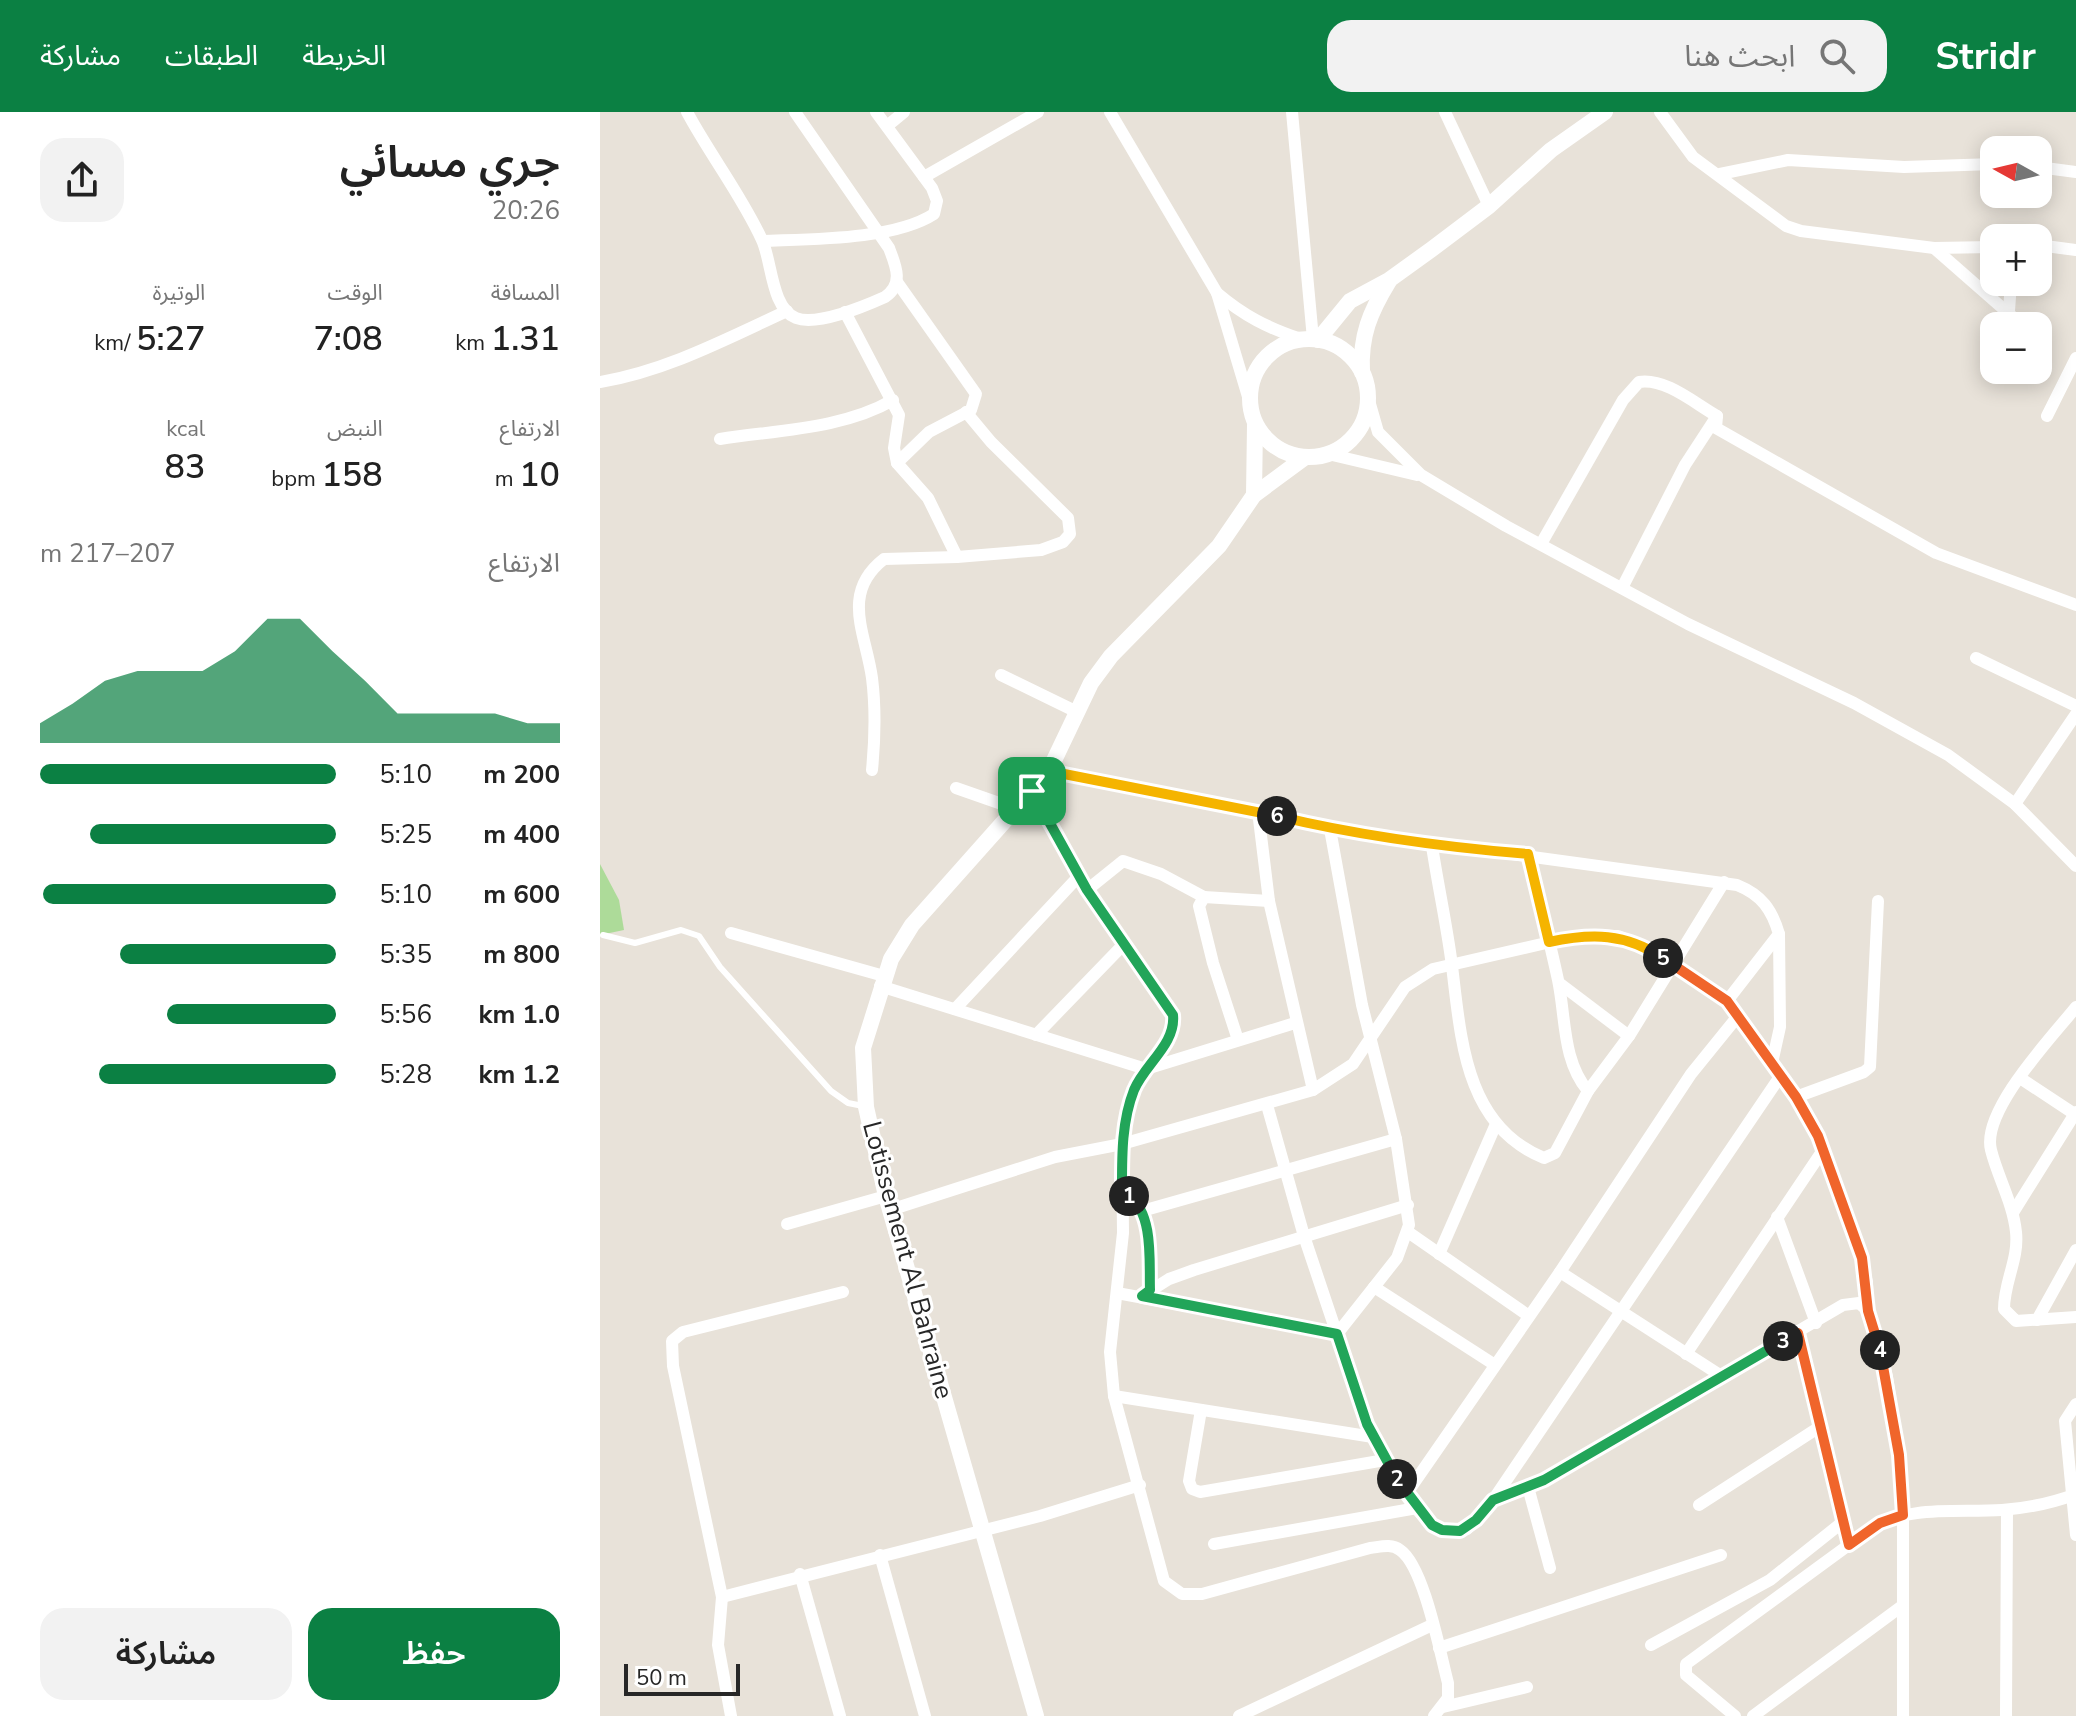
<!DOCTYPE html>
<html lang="ar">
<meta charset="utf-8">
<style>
body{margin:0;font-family:"Nunito Sans","Noto Sans Arabic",sans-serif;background:#f2f2f2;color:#222;direction:rtl;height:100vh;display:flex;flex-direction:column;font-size:30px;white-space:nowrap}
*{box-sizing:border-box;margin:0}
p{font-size:26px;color:#767676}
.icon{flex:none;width:44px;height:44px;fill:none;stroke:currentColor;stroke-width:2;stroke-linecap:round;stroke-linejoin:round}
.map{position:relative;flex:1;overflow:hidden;direction:ltr}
.drawer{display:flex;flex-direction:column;background:#fff;width:600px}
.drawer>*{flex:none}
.needle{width:52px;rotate:278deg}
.controls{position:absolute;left:1380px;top:24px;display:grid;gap:16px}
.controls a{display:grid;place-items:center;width:72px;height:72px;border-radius:16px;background:#fff;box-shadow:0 4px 20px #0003;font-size:40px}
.scale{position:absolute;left:24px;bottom:20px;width:116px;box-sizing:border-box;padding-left:8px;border:4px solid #272727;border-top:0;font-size:22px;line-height:28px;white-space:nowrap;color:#272727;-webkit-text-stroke:6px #fff;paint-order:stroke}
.pin{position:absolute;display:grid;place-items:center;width:68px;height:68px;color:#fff;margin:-34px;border-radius:16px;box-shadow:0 4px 12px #0006}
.km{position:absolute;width:40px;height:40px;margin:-20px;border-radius:50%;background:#222;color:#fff;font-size:22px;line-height:40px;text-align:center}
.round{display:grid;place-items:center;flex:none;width:84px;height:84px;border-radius:24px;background:#f2f2f2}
.overview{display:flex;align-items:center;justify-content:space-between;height:136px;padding:0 40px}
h1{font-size:44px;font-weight:600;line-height:60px}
.figures{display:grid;grid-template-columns:repeat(3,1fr);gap:12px;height:136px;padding:8px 40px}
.figures div{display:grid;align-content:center}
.figures b{font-size:34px;font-weight:600}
.figures small{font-size:22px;font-weight:400}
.figures p{font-size:22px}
.chart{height:224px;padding:16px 40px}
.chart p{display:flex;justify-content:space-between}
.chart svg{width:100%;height:144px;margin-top:8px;fill:#0b8043;opacity:.7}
.action{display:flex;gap:16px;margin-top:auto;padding:16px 40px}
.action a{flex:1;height:92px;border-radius:24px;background:#0b8043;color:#fff;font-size:32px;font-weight:600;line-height:92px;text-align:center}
.action a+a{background:#f2f2f2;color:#222}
ul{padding:0 40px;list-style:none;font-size:26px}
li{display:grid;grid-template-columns:128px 96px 1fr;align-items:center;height:60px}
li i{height:20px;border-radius:10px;background:#0b8043}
header{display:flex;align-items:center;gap:48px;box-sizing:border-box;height:112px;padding:0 40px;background:#0b8043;color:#fff}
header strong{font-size:38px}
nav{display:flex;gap:44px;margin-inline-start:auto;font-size:28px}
.search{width:560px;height:72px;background:#f2f2f2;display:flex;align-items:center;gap:20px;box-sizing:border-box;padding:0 28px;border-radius:24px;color:#767676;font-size:30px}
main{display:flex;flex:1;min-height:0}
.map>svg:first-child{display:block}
.green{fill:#addb99}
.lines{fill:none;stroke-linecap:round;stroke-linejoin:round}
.service{stroke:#fff;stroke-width:6}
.minor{stroke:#fff;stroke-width:12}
.tertiary{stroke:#fff;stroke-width:16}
.split-1-casing{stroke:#fff;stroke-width:16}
.split-2-casing{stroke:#fff;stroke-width:16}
.split-3-casing{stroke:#fff;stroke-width:16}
.split-4-casing{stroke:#fff;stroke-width:16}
.split-5-casing{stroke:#fff;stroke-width:16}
.split-6-casing{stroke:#fff;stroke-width:16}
.split-7-casing{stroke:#fff;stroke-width:16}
.split-1{stroke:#22a559;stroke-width:10}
.split-2{stroke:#22a559;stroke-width:10}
.split-3{stroke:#22a559;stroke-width:10}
.split-4{stroke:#f0652b;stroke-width:10}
.split-5{stroke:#f0652b;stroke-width:10}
.split-6{stroke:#f5b400;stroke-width:10}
.split-7{stroke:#f5b400;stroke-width:10}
.labels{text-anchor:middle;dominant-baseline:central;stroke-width:6;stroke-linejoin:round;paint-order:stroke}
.street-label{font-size:26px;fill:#272727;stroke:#fff}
</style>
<header>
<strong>Stridr</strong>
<div class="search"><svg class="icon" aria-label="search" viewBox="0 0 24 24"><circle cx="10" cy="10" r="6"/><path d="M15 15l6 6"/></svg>ابحث هنا</div>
<nav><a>الخريطة</a><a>الطبقات</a><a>مشاركة</a></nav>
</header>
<main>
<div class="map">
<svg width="1476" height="1604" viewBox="0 0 1476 1604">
<rect width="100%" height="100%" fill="#e8e2d9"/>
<path class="green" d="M 0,752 L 19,788 L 24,818 L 0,823 Z"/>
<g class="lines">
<path class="service" d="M 3,823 L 35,831 L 81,818 L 99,824 L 120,855 L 231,979 L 248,991 L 263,994"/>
<g class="minor">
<path d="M 87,0 C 110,43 142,84 162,128 C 172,149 171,196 196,206 C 217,214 265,194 285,185 C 304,172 296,154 289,136 L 195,0"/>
<path d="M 510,0 L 617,181 L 649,288"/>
<path d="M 692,0 L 713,227"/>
<path d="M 845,0 L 889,94"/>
<path d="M 1060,0 L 1093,45 L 1186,114 L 1201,119 L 1334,136 L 1394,135"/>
<path d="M 287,14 L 304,0"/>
<path d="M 1438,55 L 1476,60"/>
<path d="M 1120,62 L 1188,48 L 1304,55 L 1394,52"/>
<path d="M 324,65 L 438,0"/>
<path d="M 163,129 C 211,127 294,128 334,102 L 337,89 L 332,76 L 276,0"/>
<path d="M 1438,133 L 1476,138"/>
<path d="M 1334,136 L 1423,214"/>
<path d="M 297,170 L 376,282 L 371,298 L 329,320 L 297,351"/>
<path d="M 617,181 C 644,204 668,216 701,227"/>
<path d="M 1409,199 L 1411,170"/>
<path d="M 245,200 L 299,303 L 294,336 L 297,351 L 328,386 L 357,445 L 441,438 L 463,430 L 470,422 L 468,406 L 391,330 L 366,300"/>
<path d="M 0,270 C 66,259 126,227 187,199"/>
<path d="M 768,285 L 778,320 L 821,363 L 906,414 L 1088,512 L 1254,591 L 1348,643 L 1415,692 L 1476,754"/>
<path d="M 1117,304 L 1116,316 L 1336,441 L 1476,493"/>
<path d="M 1447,304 L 1476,246"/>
<path d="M 120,327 C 177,318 243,317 293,288"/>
<path d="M 728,342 L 817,363"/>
<path d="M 941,432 L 1023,288 L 1039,270 C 1066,266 1094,291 1117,304"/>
<path d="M 1022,476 L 1085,353 L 1115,307"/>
<path d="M 1376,546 L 1476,594"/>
<path d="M 401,563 L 475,599"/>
<path d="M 272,658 C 275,627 276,598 272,566 C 266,522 240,481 284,447 L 357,445"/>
<path d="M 449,659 L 658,699 L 730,717 L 1137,773 C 1162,783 1172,798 1179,822 L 1127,889"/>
<path d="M 356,676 L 416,697"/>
<path d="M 432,679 L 487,778 L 573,903 L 571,922 L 533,980 L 522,1032 L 523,1121 L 510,1240 L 514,1284 L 564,1469 L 582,1482 L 602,1482 L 770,1436 C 780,1435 791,1431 800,1438 C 824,1454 840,1541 848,1571 L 848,1586 L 834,1604"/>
<path d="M 1415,692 L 1476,602"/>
<path d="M 658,699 L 669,789 L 713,978"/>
<path d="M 832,734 C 838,774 847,814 852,854 C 861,927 865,1014 944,1046 L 955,1041 L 988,979 L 1029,924 L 1124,770"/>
<path d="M 928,742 C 938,784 949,826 958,868 C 966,906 962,948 988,979"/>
<path d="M 487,778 L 523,749 L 561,762 L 604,785"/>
<path d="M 131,821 L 284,864"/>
<path d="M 959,871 L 1029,924"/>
<path d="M 280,874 L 546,957 L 695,911"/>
<path d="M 1476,895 C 1452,925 1381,999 1391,1038 C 1398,1066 1413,1091 1416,1120 C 1419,1147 1404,1170 1404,1197 L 1416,1209 L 1476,1205"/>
<path d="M 355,897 L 479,764"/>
<path d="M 436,923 L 524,832"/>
<path d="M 638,928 L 613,851 L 599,794 L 604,785 L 669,789"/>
<path d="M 1172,951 L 1180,915 L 1179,822"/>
<path d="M 1420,966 L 1476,1003"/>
<path d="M 1196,985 L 1264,960 L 1270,955 L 1278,789"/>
<path d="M 667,993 L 704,1124 L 767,1312 C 783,1347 806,1398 842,1418 L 867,1417 L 893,1388 L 944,1368 L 1243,1193 L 1259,1191 L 1268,1199"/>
<path d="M 522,1083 C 555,1093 549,1151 550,1178"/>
<path d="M 290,1098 L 455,1045 L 522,1032 L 713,978 L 753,952 L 805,875 L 833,857 L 972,825 L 1018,824 L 1049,837 L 1127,889 L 1181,963 L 1218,1024 L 1255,1125 L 1267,1170 L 1268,1199 L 1287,1265 L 1299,1343 L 1303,1403 L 1303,1604"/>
<path d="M 542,1099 L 796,1027"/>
<path d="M 1414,1099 L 1476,1000"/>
<path d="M 1177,1105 L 1216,1211"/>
<path d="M 187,1112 L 286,1084"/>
<path d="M 808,1120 L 929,1204"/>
<path d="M 839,1142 L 896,1012"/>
<path d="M 960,1160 L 1123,1265"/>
<path d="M 774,1175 L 895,1253"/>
<path d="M 243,1180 L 83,1220 L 72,1229 L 73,1254 L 122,1485 L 440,1404 L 540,1373"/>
<path d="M 517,1181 L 737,1222 L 797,1146 L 809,1113 L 796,1027 L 762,893 L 730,717"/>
<path d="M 542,1184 L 569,1167 L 594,1158 L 808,1093"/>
<path d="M 1437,1208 L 1476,1138"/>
<path d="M 1198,1221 L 1249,1433"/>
<path d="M 1086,1242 L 1223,1038"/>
<path d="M 514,1284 L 773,1325"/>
<path d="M 1476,1292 L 1465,1309 L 1476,1423"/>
<path d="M 601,1298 L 589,1369 L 592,1377 L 600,1380 L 785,1348"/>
<path d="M 928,1375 L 950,1456"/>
<path d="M 807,1381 L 960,1160 L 1091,962 L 1138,904"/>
<path d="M 893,1388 L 1181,963"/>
<path d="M 1099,1393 L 1221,1314"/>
<path d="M 614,1432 L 817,1396"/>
<path d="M 280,1443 L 325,1604"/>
<path d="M 200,1462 L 240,1604"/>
<path d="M 122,1485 L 118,1533 L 131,1604"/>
<path d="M 1051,1533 L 1170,1468 L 1244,1409"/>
<path d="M 839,1536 L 1121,1443"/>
<path d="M 843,1595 L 927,1575"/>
<path d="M 639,1604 L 832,1513"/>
<path d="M 1135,1604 L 1086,1563 L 1086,1552 L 1272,1416 C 1307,1393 1361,1401 1402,1398 C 1428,1396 1452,1391 1476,1382"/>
<path d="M 1153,1604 L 1302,1494"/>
<path d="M 1406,1604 L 1407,1398"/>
</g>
<g class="tertiary">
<circle cx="709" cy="286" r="59"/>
<path d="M 718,228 L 750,189 L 789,168 L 832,137 L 889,94 L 951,38 L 1005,0"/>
<path d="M 762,260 C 760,224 770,200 789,169"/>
<path d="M 654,383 L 655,313"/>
<path d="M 436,1604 L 286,1084 L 266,995 L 263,936 L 291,847 L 312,813 L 449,659 L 491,571 L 511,544 L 619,434 L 654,383 L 704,346"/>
</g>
</g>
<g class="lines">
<g class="split-1-casing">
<path id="split-1" d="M 432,679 L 487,778 L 573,903 C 576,932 545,952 534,978 C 521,1011 522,1047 522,1083 L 529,1084"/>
</g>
<g class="split-2-casing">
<path id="split-2" d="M 529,1084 C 554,1102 549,1150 550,1178 L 542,1184 L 737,1222 L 767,1312 L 797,1367"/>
</g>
<g class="split-3-casing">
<path id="split-3" d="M 797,1367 L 832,1413 L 842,1418 L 860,1419 L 876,1408 L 893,1388 L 944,1368 L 1183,1229"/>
</g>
<g class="split-4-casing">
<path id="split-4" d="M 1183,1229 L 1198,1221 L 1249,1433 L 1280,1411 L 1303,1403 L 1299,1343 L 1280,1238"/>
</g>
<g class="split-5-casing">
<path id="split-5" d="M 1063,846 L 1127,889 L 1196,985 L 1218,1024 L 1262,1146 L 1268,1199 L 1280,1238"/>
</g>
<g class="split-6-casing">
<path id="split-6" d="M 677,704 C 760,724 843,735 928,742 L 949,830 C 992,821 1025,821 1063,846"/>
</g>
<g class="split-7-casing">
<path id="split-7" d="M 432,679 L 449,659 L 677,704"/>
</g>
<use href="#split-1" class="split-1"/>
<use href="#split-2" class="split-2"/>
<use href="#split-3" class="split-3"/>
<use href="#split-4" class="split-4"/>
<use href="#split-5" class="split-5"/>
<use href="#split-6" class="split-6"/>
<use href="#split-7" class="split-7"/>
</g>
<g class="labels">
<g class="street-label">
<text transform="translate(308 1148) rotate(75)">Lotissement Al Bahraine</text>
</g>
</g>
</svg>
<div class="controls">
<a><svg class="needle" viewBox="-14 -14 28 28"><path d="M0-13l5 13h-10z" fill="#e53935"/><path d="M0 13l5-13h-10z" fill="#767676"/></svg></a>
<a>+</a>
<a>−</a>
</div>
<div class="scale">50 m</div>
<div class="pin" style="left:432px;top:679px;background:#1e9e55"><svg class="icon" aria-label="arrive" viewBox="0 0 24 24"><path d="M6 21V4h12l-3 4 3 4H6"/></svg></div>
<b class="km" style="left:529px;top:1084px">1</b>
<b class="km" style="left:797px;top:1367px">2</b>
<b class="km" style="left:1183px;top:1229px">3</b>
<b class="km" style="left:1280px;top:1238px">4</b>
<b class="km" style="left:1063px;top:846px">5</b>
<b class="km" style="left:677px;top:704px">6</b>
</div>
<section class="drawer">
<div class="overview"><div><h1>جري مسائي</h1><p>20:26</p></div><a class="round"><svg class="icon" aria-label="share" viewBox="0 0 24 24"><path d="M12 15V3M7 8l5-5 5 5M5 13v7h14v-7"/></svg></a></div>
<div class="figures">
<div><p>المسافة</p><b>1.31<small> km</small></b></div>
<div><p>الوقت</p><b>7:08</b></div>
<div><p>الوتيرة</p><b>5:27<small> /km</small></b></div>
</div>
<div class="figures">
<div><p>الارتفاع</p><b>10<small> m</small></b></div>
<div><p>النبض</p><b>158<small> bpm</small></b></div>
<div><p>kcal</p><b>83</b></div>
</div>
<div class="chart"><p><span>الارتفاع</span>207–217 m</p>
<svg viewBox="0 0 160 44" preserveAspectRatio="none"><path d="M0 44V38L10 32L20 25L30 22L40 22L50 22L60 16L70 6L80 6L90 16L100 25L110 35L120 35L130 35L140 35L150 38L160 38V44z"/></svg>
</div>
<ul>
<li><b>200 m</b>5:10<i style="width:100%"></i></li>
<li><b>400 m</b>5:25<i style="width:83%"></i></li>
<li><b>600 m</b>5:10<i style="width:99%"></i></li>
<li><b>800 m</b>5:35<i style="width:73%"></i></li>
<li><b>1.0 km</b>5:56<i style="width:57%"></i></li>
<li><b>1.2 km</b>5:28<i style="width:80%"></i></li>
</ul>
<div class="action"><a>حفظ</a><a>مشاركة</a></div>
</section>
</main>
